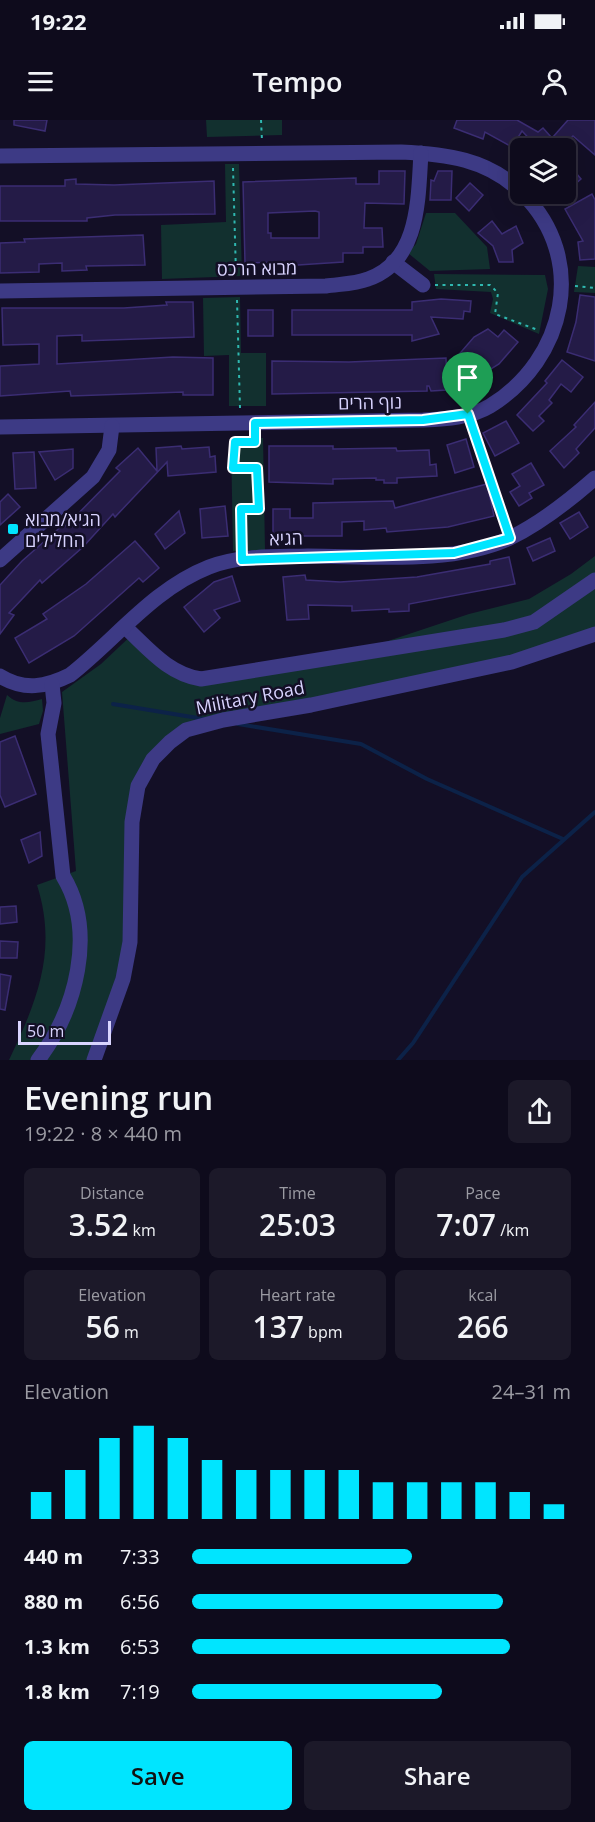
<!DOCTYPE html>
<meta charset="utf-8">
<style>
body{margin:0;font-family:"Open Sans","Noto Sans Hebrew",sans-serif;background:#1c1929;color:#f1f3f6;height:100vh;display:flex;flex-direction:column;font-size:22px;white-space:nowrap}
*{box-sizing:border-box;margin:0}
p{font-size:20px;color:#9b9ba3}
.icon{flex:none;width:33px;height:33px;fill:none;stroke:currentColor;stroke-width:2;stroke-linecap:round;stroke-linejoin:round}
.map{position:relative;height:940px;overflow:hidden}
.drawer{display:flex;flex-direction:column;background:#0e0b1c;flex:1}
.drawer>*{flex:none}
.fabs{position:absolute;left:510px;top:18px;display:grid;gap:12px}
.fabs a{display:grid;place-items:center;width:66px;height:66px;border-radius:9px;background:#0e0b1c;box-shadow:0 6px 24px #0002,0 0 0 2px #2e2b3b;font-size:30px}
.scale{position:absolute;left:18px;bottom:15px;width:93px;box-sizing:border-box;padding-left:6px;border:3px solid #d9d4ff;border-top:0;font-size:16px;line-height:21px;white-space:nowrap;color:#d9d4ff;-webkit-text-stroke:4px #130f26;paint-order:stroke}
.pin{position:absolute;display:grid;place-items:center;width:51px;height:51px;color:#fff;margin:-62px -26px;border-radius:50% 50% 50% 0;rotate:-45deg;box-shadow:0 0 6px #0007}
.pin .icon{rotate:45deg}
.round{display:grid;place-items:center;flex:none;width:63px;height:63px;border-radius:9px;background:#1c1929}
.headline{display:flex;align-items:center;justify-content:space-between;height:102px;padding:0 24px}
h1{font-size:33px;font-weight:600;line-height:45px}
.stats{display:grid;grid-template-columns:repeat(3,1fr);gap:9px;height:102px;padding:6px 24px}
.stats div{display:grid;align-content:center;border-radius:9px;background:#1c1929;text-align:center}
.stats b{font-size:30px;font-weight:600}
.stats small{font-size:16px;font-weight:400}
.stats p{font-size:16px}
.chart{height:168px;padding:12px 24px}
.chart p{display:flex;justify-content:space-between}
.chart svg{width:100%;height:108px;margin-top:6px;stroke:#00e5ff;stroke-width:6}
.primary-button{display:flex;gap:12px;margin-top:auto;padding:12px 24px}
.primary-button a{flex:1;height:69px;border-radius:9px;background:#00e5ff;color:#111;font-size:24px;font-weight:600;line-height:69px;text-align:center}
.primary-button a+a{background:#1c1929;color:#f1f3f6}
ul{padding:0 24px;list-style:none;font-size:20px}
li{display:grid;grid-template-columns:96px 72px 1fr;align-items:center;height:45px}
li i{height:15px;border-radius:8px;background:#00e5ff}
.status{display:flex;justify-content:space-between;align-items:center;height:42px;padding:0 30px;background:#0e0b1c;direction:ltr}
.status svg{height:16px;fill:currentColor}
header{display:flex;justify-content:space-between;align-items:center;height:78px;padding:0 24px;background:#0e0b1c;font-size:27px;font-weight:600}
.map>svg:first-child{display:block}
.green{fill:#12302f}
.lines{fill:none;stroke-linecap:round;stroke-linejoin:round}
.stream{stroke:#0c2248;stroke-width:4}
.building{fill:#241b47;stroke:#3b2d73;stroke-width:1.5;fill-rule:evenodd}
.path{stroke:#2fb8b0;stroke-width:2;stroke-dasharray:3 4.5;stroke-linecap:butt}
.minor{stroke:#3d3a85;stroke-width:15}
.route-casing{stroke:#fff;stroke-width:12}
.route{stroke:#00e5ff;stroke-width:8}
.poi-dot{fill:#00e5ff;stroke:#130f26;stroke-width:2}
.labels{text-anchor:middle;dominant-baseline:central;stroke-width:5;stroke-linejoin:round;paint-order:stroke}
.street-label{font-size:18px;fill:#d9d4ff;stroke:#130f26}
.poi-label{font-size:18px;fill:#d9d4ff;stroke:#130f26;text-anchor:start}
</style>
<div class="status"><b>19:22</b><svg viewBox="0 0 49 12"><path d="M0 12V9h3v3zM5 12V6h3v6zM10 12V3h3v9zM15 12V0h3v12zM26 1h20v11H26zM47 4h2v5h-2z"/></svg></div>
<header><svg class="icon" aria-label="menu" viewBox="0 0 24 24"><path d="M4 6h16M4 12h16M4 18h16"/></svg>Tempo<svg class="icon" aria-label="person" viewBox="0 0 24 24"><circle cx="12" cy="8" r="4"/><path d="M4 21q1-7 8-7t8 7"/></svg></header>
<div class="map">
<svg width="595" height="940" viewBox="0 0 595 940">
<rect width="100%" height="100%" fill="#130f26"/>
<g class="green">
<path d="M 206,0 L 282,0 L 282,15 L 207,17 Z"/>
<path d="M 225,44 L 239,44 L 242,156 L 162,159 L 161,105 L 226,102 Z"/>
<path d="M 426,93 L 455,93 L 487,127 L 490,149 L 430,151 L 408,133 L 416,124 Z"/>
<path d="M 578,146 L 595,147 L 595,173 L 574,172 Z"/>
<path d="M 434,154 L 545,155 L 548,169 L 539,214 L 490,193 L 493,179 L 491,172 L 436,169 Z"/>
<path d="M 240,177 L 241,233 L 266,233 L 266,286 L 229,286 L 229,235 L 204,236 L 203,178 Z"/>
<path d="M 263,318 L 265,430 L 233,431 L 231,319 Z"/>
<path d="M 595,436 L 595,511 L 511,539 L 184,608 L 135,665 L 127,821 L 91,940 L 9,940 C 37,881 58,831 37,765 L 76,751 L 62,572 L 101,544 L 136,511 L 179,546 L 203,556 L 385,522 L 469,494 L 529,479 L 571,454 Z"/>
<path d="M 7,575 C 18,585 28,583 42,579 L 43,591 L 39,604 L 0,614 L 0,598 Z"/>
</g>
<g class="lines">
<g class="stream">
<path d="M 113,584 L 204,599"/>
<path d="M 238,604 L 361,624 L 427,659 L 563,719"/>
<path d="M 398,940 L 413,923 L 522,757 L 595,692"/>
</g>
</g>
<g class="building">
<path d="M 14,0 L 47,0 L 45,11 L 14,5 Z"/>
<path d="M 457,0 L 517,0 L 538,12 L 543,8 L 552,18 L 568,0 L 595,0 L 595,35 L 573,16 L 561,28 L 538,28 L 522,11 L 512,27 L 485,12 L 483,19 L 454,8 Z"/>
<path d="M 566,41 L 581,59 L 566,72 Z"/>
<path d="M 379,51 L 405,51 L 404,84 L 365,83 L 364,108 L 382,108 L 383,127 L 363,127 L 363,133 L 343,133 L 343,142 L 283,146 L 282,142 L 245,143 L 243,62 L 356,58 L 356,64 L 379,64 ZM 315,91 L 319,92 L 319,118 L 271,118 L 271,113 L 268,113 L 268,93 Z"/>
<path d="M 438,51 L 452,51 L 451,80 L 430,80 L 431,60 L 434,61 Z"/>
<path d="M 76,59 L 76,64 L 114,65 L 214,61 L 215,94 L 115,95 L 87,98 L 87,101 L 0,101 L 0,66 L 65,66 L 65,60 Z"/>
<path d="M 470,63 L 483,75 L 469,91 L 456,78 Z"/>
<path d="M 592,74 L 595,80 L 595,139 L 580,140 L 578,122 L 583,121 L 565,89 Z"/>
<path d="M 492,101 L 502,114 L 516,106 L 523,123 L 512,130 L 513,142 L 499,142 L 493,126 L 478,113 Z"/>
<path d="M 143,115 L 145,145 L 86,146 L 87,150 L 62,151 L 62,143 L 39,144 L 39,152 L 0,153 L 0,123 L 25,122 L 24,119 Z"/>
<path d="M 580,175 L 595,177 L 595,241 L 567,232 L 576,202 Z"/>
<path d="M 441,179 L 471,181 L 470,192 L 464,191 L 463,199 L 431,197 L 439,214 L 412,221 L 412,215 L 292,215 L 292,190 L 412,190 L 412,182 Z"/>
<path d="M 166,182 L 193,182 L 194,217 L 82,221 L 82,215 L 57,216 L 57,244 L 173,237 L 213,238 L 213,275 L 183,275 L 183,272 L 71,276 L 70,271 L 0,276 L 0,246 L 39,244 L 39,224 L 3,225 L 2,188 L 124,188 L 167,185 Z"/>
<rect x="248" y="190" width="25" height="26"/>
<path d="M 488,209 L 498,217 L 504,210 L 518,222 L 499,244 L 470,262 L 455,239 L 474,217 Z"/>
<path d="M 446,238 L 447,270 L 431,271 L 429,266 L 427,266 L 427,271 L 272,274 L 272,241 L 349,242 Z"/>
<path d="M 562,240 L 583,257 L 571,272 L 561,264 L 549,280 L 552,283 L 539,296 L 544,301 L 533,311 L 517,295 L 547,263 L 545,261 Z"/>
<path d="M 595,282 L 595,308 L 576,329 L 579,333 L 564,348 L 550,331 L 576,307 L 574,305 Z"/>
<path d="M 506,301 L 519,323 L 495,336 L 483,313 Z"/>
<path d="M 466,319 L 474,347 L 455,353 L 447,325 Z"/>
<path d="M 181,326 L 182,329 L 209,327 L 210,337 L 215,336 L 216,352 L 168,356 L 167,342 L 115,397 L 113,394 L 83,427 L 42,463 L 40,460 L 9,493 L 14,495 L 0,514 L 0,465 L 22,441 L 64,404 L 66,406 L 120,351 L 116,348 L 138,328 L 157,351 L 156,328 Z"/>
<path d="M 269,326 L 333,326 L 333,329 L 396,328 L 397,331 L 429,330 L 430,345 L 436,344 L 437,356 L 397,358 L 397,363 L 384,363 L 384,360 L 376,360 L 376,358 L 333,359 L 333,364 L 269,362 Z"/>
<path d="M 73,329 L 73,348 L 55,360 L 39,332 Z"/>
<path d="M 34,332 L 36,368 L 15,369 L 13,333 Z"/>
<path d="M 531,343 L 544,365 L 529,373 L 532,378 L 519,386 L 510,372 L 520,366 L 512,354 Z"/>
<path d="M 487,364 L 494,396 L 448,407 L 387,412 L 386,408 L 364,410 L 364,401 L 342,402 L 342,416 L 273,416 L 273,389 L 290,389 L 290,398 L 313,398 L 313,383 L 393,381 L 395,388 Z"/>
<path d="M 8,374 L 20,387 L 0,405 L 0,382 Z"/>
<path d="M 225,386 L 228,416 L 202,418 L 200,389 Z"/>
<path d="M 179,391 L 185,413 L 165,429 L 155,414 Z"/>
<path d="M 579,392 L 588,407 L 570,419 L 560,403 Z"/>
<path d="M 550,418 L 555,431 L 533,441 L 527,428 Z"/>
<path d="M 135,421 L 159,448 L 143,462 L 139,458 L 74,516 L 29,543 L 15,518 L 47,499 L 43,494 L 86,464 Z"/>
<path d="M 509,437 L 515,464 L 409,484 L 409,491 L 389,492 L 389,489 L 352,491 L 352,486 L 308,485 L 309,499 L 287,500 L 283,457 L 305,455 L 306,460 L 340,462 L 417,457 L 490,444 L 490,441 Z"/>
<path d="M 232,456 L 240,481 L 214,490 L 220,498 L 204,512 L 184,487 L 214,462 Z"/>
<path d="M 15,616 L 36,674 L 5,687 L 0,675 L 0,622 Z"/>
<path d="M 40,712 L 42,736 L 29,743 L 21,720 Z"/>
<path d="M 16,786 L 17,802 L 0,804 L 0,787 Z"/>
<path d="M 0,821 L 18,822 L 17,838 L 0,838 Z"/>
<path d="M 0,854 L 11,856 L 5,890 L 0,889 Z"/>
</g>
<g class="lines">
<g class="path">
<path d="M 261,0 L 262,21"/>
<path d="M 233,48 L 236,154"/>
<path d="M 435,165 L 490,165 L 498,173 L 495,194 L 538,210"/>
<path d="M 575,166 L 595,168"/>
<path d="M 237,180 L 240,288"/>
<path d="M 473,308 L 506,405"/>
<path d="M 242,427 L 241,389 L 259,389 L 257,348 L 233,348 L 235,322 L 255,323 L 255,315"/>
</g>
<g class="minor">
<path d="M 0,36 L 401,32 C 446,34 487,39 520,71"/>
<path d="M 393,142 L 423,165"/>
<path d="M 0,171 L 326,166 C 340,164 355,164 368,159 C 420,141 418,78 421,33"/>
<path d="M 0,307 L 423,300 C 445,299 470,298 490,286 C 566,239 588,139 523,74"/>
<path d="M 0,440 L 93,357 L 109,330 L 112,306"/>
<path d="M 125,507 C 148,528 168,554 201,559 L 504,510 L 534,502 L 595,460"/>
<path d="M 0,556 C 24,571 46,567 70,555 C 116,519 153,469 209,447 C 239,435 276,437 308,436 C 371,436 452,445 510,418 C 541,403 570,380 595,358"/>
<path d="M 38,940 C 76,890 97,812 63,756 L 48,614 L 54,583 L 52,564"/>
<path d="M 94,940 L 123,859 L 130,822 L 132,702 L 138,666 L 153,639 L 170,622 L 186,610 L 223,600 L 311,585 L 512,542 L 595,514"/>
</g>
</g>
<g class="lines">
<g class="route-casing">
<path id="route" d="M 468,294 L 510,418 L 454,433 L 242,440 L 241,389 L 259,389 L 257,348 L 233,348 L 235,322 L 255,322 L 255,303 L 423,300 Z"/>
</g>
<use href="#route" class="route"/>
</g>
<rect class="poi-dot" x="7" y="403" width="12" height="12" rx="3"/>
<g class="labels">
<g class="street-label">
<text transform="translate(257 148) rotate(-1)">מבוא הרכס</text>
<text transform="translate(370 282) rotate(-1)">נוף הרים</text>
<text transform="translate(286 418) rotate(-2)">הגיא</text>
<text transform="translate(250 577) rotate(-11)">Military Road</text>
</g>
<g class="poi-label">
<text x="25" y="399">הגיא/מבוא<tspan x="25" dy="21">החלילים</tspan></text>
</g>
</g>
</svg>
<div class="fabs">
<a><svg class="icon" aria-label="layers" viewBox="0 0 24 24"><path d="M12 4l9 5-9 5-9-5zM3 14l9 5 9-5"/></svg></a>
</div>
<div class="scale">50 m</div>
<div class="pin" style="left:468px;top:294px;background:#1e9e55"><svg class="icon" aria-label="arrive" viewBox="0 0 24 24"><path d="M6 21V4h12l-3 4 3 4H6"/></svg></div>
</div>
<section class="drawer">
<div class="headline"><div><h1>Evening run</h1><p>19:22 · 8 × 440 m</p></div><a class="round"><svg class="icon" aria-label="share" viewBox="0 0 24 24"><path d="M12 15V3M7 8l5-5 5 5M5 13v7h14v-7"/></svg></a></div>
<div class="stats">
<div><p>Distance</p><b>3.52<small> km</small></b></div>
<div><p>Time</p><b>25:03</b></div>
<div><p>Pace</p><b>7:07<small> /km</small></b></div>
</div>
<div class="stats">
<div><p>Elevation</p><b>56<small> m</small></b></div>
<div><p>Heart rate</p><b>137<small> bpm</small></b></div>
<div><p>kcal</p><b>266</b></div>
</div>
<div class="chart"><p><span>Elevation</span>24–31 m</p>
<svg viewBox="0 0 160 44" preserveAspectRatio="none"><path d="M5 44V33M15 44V24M25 44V11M35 44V6M45 44V11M55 44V20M65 44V24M75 44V24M85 44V24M95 44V24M105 44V29M115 44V29M125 44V29M135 44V29M145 44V33M155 44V38"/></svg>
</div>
<ul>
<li><b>440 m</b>7:33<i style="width:58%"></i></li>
<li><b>880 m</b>6:56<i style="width:82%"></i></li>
<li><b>1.3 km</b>6:53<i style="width:84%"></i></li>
<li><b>1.8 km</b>7:19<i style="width:66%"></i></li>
</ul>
<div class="primary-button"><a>Save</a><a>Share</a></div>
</section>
